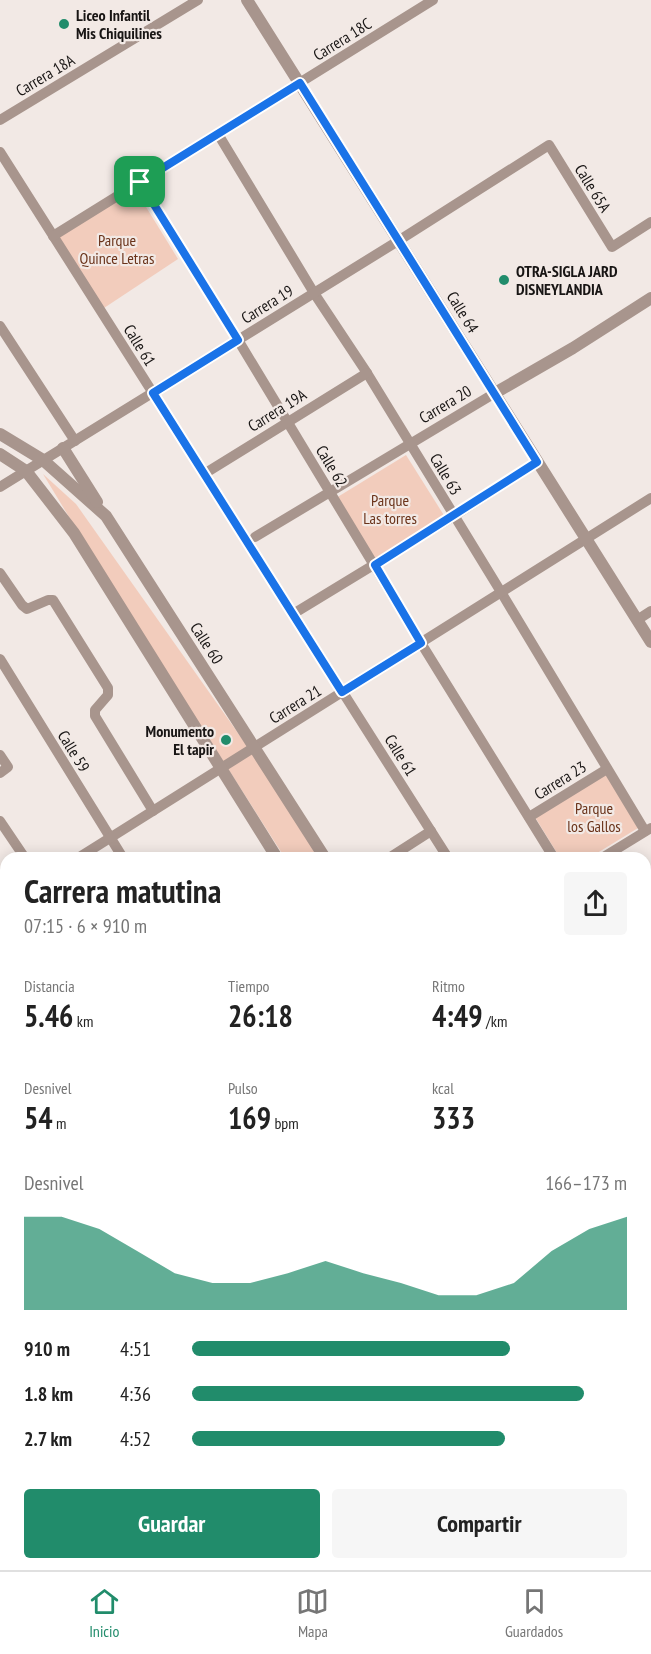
<!DOCTYPE html>
<html lang="es">
<meta charset="utf-8">
<style>
body{margin:0;font-family:"PT Sans Narrow",sans-serif;background:#f6f6f6;color:#222;height:100vh;display:flex;flex-direction:column;font-size:22px;white-space:nowrap}
*{box-sizing:border-box;margin:0}
p{font-size:20px;color:#767676}
.icon{flex:none;width:33px;height:33px;fill:none;stroke:currentColor;stroke-width:2;stroke-linecap:round;stroke-linejoin:round}
.map{position:relative;flex:1;overflow:hidden}
.side{position:absolute;left:0px;top:852px;width:651px;height:718px;display:flex;flex-direction:column;background:#fff;border-radius:18px 18px 0 0;box-shadow:0 3px 15px #0003}
.side>*{flex:none}
.pin{position:absolute;display:grid;place-items:center;width:51px;height:51px;color:#fff;margin:-26px;border-radius:12px;box-shadow:0 3px 9px #0006}
.round{display:grid;place-items:center;flex:none;width:63px;height:63px;border-radius:6px;background:#f6f6f6}
.overview{display:flex;align-items:center;justify-content:space-between;height:102px;padding:0 24px}
h1{font-size:33px;font-weight:800;line-height:45px}
.figures{display:grid;grid-template-columns:repeat(3,1fr);gap:9px;height:102px;padding:6px 24px}
.figures div{display:grid;align-content:center}
.figures b{font-size:30px;font-weight:800}
.figures small{font-size:16px;font-weight:400}
.figures p{font-size:16px}
.chart{height:168px;padding:12px 24px}
.chart p{display:flex;justify-content:space-between}
.chart svg{width:100%;height:108px;margin-top:6px;fill:#218c6b;opacity:.7}
.cta{display:flex;gap:12px;margin-top:auto;padding:12px 24px}
.cta a{flex:1;height:69px;border-radius:6px;background:#218c6b;color:#fff;font-size:24px;font-weight:800;line-height:69px;text-align:center}
.cta a+a{background:#f6f6f6;color:#222}
ul{padding:0 24px;list-style:none;font-size:20px}
li{display:grid;grid-template-columns:96px 72px 1fr;align-items:center;height:45px}
li i{height:15px;border-radius:8px;background:#218c6b}
.tab-bar{display:flex;justify-content:space-around;align-items:center;height:84px;border-top:2px solid #e0e0e0;background:#fff;font-size:16px;color:#767676}
.tab-bar a{display:grid;justify-items:center;gap:3px}
.tab-bar .current{color:#218c6b}
.map>svg:first-child{display:block}
.built{fill:#ecdcd5}
.green{fill:#f2ccbc}
.lines{fill:none;stroke-linecap:round;stroke-linejoin:round}
.minor{stroke:#a8958d;stroke-width:10}
.tertiary{stroke:#a8958d;stroke-width:12}
.primary{stroke:#6e4e41;stroke-width:15}
.route-casing{stroke:#fff;stroke-width:12}
.route{stroke:#1a73e8;stroke-width:8}
.poi-dot{fill:#218c6b;stroke:#f2e9e5;stroke-width:2}
.labels{text-anchor:middle;dominant-baseline:central;stroke-width:4.5;stroke-linejoin:round;paint-order:stroke}
.poi-label{font-size:16px;font-weight:bold;fill:#181514;stroke:#f2e9e5;text-anchor:start}
.street-label{font-size:16px;fill:#181514;stroke:#f2e9e5}
.park-label{font-size:16px;fill:#6a331a;stroke:#f2e9e5}
</style>
<div class="map">
<svg width="651" height="1570" viewBox="0 0 651 1570">
<rect width="100%" height="100%" fill="#f2e9e5"/>
<g class="built">
<path d="M 651,941 L 651,1324 L 645,1315 L 645,945 Z"/>
<path d="M 645,1502 L 651,1512 L 651,1570 L 400,1570 L 409,1564 L 645,1564 Z"/>
</g>
<g class="green">
<path d="M 135,189 L 178,259 L 101,310 L 56,238 Z"/>
<path d="M 406,455 L 445,517 L 377,561 L 336,498 Z"/>
<path d="M 43,474 L 76,504 L 250,750 L 320,858 L 285,858 L 100,568 Z"/>
<path d="M 606,774 L 638,828 L 589,858 L 560,858 L 535,817 Z"/>
</g>
<g class="lines">
<g class="minor">
<path d="M 0,120 L 198,0"/>
<path d="M 218,134 L 314,293 L 367,373 L 501,592 L 645,831"/>
<path d="M 0,152 L 448,858"/>
<path d="M 140,182 L 238,340 L 421,643 L 554,858"/>
<path d="M 53,236 L 433,0"/>
<path d="M 0,326 L 75,441"/>
<path d="M 204,474 L 367,373"/>
<path d="M 0,487 L 398,241 L 549,145 L 612,247 L 651,222"/>
<path d="M 255,537 L 495,393"/>
<path d="M 0,573 L 22,605 L 27,609 L 48,600 L 53,600 L 108,688 L 108,695 L 95,710 L 95,716 L 153,811"/>
<path d="M 293,614 L 454,516 L 537,462"/>
<path d="M 637,620 L 651,611"/>
<path d="M 0,659 L 123,858"/>
<path d="M 0,755 L 8,767 L 0,773"/>
<path d="M 529,817 L 607,769"/>
<path d="M 0,821 L 25,858"/>
<path d="M 78,858 L 651,498"/>
<path d="M 389,858 L 431,831"/>
<path d="M 602,858 L 651,828"/>
<path d="M 0,905 L 6,914"/>
<path d="M 645,943 L 651,939"/>
<path d="M 0,1149 L 6,1158"/>
<path d="M 0,1393 L 6,1402"/>
<path d="M 110,1564 L 114,1570"/>
<path d="M 266,1564 L 270,1570"/>
</g>
<g class="tertiary">
<path d="M 247,0 L 651,642"/>
<path d="M 495,393 L 573,348 L 651,298"/>
<path d="M 0,434 L 43,460 L 106,516 L 325,858"/>
<path d="M 63,448 L 97,502"/>
<path d="M 0,454 L 26,471 L 74,533 L 277,858"/>
<path d="M 0,1223 L 6,1219"/>
<path d="M 645,1353 L 651,1362"/>
<path d="M 645,1431 L 651,1441"/>
</g>
<g class="primary">
<path d="M 645,1377 L 651,1373"/>
<path d="M 645,1399 L 651,1395"/>
<path d="M 348,1570 L 357,1564"/>
<path d="M 377,1570 L 386,1564"/>
</g>
</g>
<g class="lines">
<g class="route-casing">
<path id="route" d="M 300,83 L 537,462 L 375,565 L 421,643 L 342,692 L 153,393 L 238,340 L 140,182 Z"/>
</g>
<use href="#route" class="route"/>
</g>
<g class="poi-dot">
<circle cx="64" cy="24" r="6"/>
<circle cx="504" cy="280" r="6"/>
<circle cx="226" cy="740" r="6"/>
</g>
<g class="labels">
<g class="poi-label">
<text x="76" y="15">Liceo Infantil<tspan x="76" dy="18">Mis Chiquilines</tspan></text>
<text x="516" y="271">OTRA-SIGLA JARD<tspan x="516" dy="18">DISNEYLANDIA</tspan></text>
<text x="214" y="731" text-anchor="end">Monumento<tspan x="214" dy="18">El tapir</tspan></text>
</g>
<g class="street-label">
<text transform="translate(342 39) rotate(-32)">Carrera 18C</text>
<text transform="translate(45 75) rotate(-31)">Carrera 18A</text>
<text transform="translate(593 188) rotate(58)">Calle 65A</text>
<text transform="translate(267 304) rotate(-32)">Carrera 19</text>
<text transform="translate(463 312) rotate(58)">Calle 64</text>
<text transform="translate(140 345) rotate(58)">Calle 61</text>
<text transform="translate(445 404) rotate(-31)">Carrera 20</text>
<text transform="translate(277 410) rotate(-32)">Carrera 19A</text>
<text transform="translate(332 466) rotate(59)">Calle 62</text>
<text transform="translate(446 474) rotate(59)">Calle 63</text>
<text transform="translate(207 643) rotate(57)">Calle 60</text>
<text transform="translate(295 704) rotate(-32)">Carrera 21</text>
<text transform="translate(74 751) rotate(58)">Calle 59</text>
<text transform="translate(401 755) rotate(58)">Calle 61</text>
<text transform="translate(560 780) rotate(-32)">Carrera 23</text>
</g>
<g class="park-label">
<text x="117" y="240">Parque<tspan x="117" dy="18">Quince Letras</tspan></text>
<text x="390" y="500">Parque<tspan x="390" dy="18">Las torres</tspan></text>
<text x="594" y="808">Parque<tspan x="594" dy="18">los Gallos</tspan></text>
</g>
</g>
</svg>
<div class="pin" style="left:140px;top:182px;background:#1e9e55"><svg class="icon" aria-label="arrive" viewBox="0 0 24 24"><path d="M6 21V4h12l-3 4 3 4H6"/></svg></div>
<section class="side">
<div class="overview"><div><h1>Carrera matutina</h1><p>07:15 · 6 × 910 m</p></div><a class="round"><svg class="icon" aria-label="share" viewBox="0 0 24 24"><path d="M12 15V3M7 8l5-5 5 5M5 13v7h14v-7"/></svg></a></div>
<div class="figures">
<div><p>Distancia</p><b>5.46<small> km</small></b></div>
<div><p>Tiempo</p><b>26:18</b></div>
<div><p>Ritmo</p><b>4:49<small> /km</small></b></div>
</div>
<div class="figures">
<div><p>Desnivel</p><b>54<small> m</small></b></div>
<div><p>Pulso</p><b>169<small> bpm</small></b></div>
<div><p>kcal</p><b>333</b></div>
</div>
<div class="chart"><p><span>Desnivel</span>166–173 m</p>
<svg viewBox="0 0 160 44" preserveAspectRatio="none"><path d="M0 44V6L10 6L20 11L30 20L40 29L50 33L60 33L70 29L80 24L90 29L100 33L110 38L120 38L130 33L140 20L150 11L160 6V44z"/></svg>
</div>
<ul>
<li><b>910 m</b>4:51<i style="width:73%"></i></li>
<li><b>1.8 km</b>4:36<i style="width:90%"></i></li>
<li><b>2.7 km</b>4:52<i style="width:72%"></i></li>
</ul>
<div class="cta"><a>Guardar</a><a>Compartir</a></div>
</section>
</div>
<nav class="tab-bar">
<a class="current"><svg class="icon" aria-label="home" viewBox="0 0 24 24"><path d="M3 11l9-7 9 7M6 9v11h12V9"/></svg>Inicio</a>
<a><svg class="icon" aria-label="map" viewBox="0 0 24 24"><path d="M3 6l6-2 6 2 6-2v14l-6 2-6-2-6 2zM9 4v14M15 6v14"/></svg>Mapa</a>
<a><svg class="icon" aria-label="saved" viewBox="0 0 24 24"><path d="M7 4h10v16l-5-4-5 4z"/></svg>Guardados</a>
</nav>
